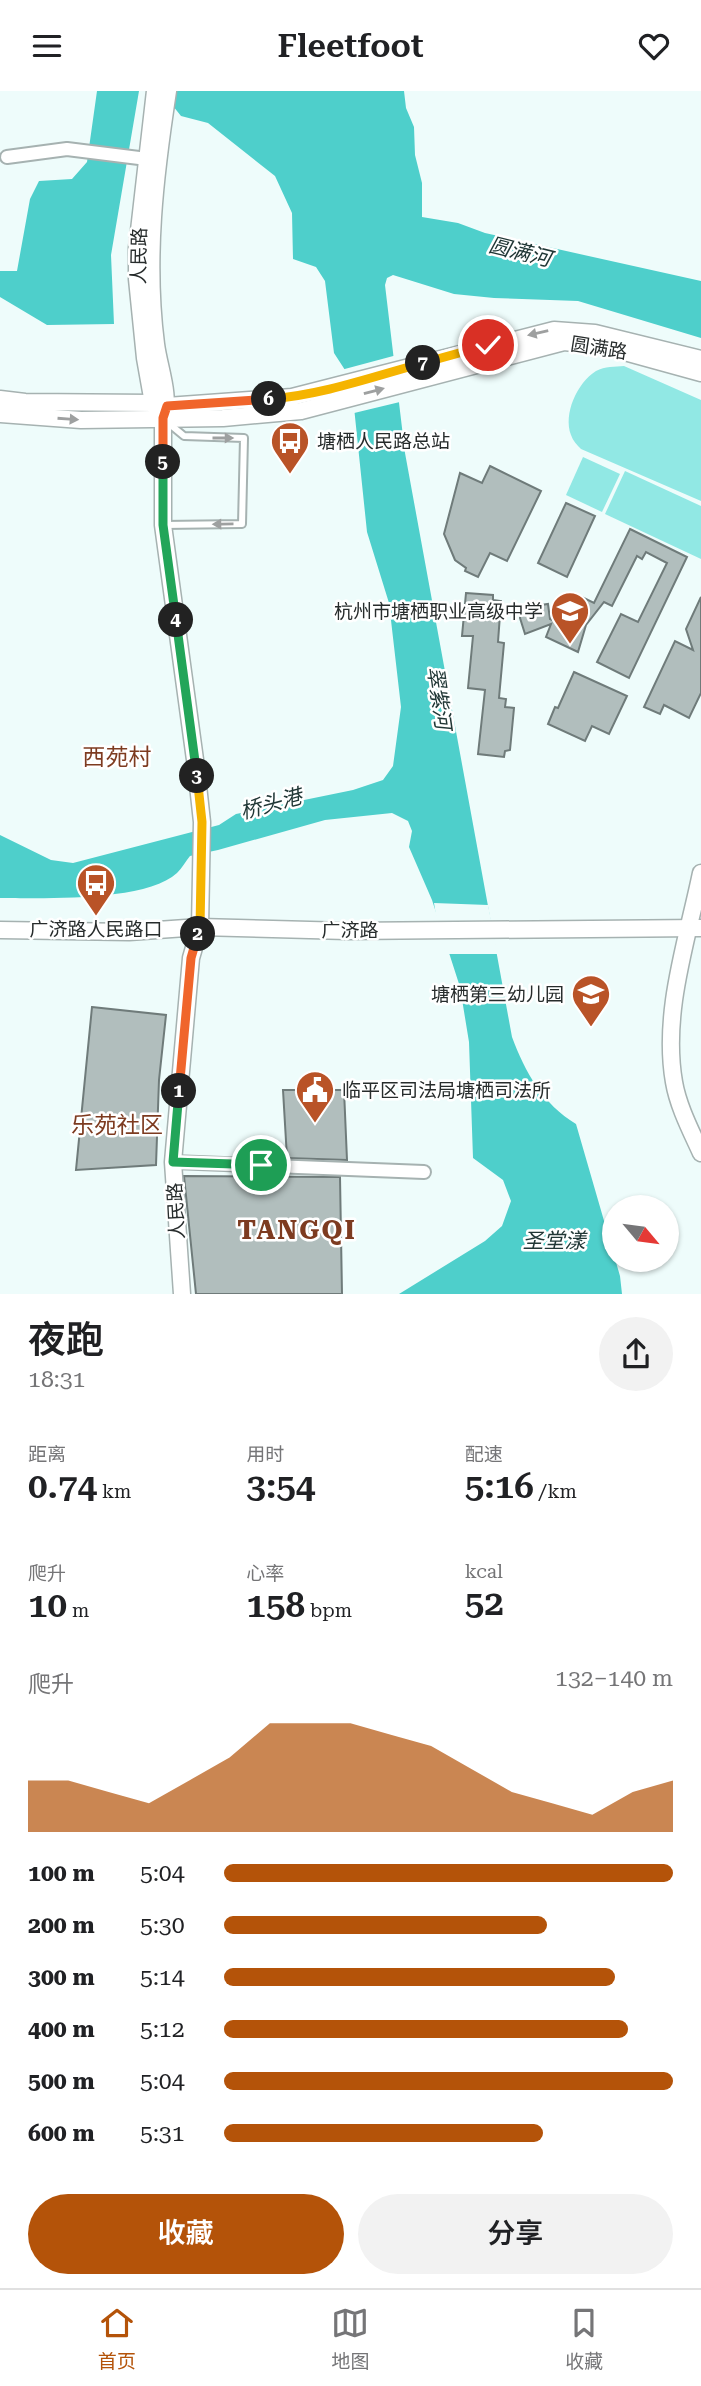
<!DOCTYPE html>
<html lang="zh">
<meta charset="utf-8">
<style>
body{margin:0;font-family:"Roboto Serif","Noto Sans SC",serif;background:#f2f2f2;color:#202124;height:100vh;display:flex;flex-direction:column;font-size:26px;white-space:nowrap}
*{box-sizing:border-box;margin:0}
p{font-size:23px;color:#757577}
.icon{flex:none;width:38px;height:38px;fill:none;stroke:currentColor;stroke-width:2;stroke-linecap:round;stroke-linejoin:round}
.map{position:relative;height:1203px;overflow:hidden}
.drawer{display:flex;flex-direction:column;background:#fff;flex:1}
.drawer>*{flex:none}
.needle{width:46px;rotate:119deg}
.controls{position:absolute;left:602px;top:1104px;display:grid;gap:14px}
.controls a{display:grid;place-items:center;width:77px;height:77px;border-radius:50%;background:#fff;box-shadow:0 2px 5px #0004;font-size:35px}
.pin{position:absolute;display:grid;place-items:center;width:60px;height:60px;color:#fff;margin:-30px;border:4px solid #fff;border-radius:50%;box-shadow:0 2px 7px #0007}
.km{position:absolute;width:35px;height:35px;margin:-18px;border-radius:50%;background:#222;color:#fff;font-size:19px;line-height:35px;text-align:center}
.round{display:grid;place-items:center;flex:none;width:74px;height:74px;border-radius:37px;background:#f2f2f2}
.headline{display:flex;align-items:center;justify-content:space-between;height:119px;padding:0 28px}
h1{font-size:38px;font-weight:600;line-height:52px}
.metrics{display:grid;grid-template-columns:repeat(3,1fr);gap:10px;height:119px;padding:7px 28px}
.metrics div{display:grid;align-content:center}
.metrics b{font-size:35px;font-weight:600}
.metrics small{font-size:19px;font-weight:400}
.metrics p{font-size:19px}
.chart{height:196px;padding:14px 28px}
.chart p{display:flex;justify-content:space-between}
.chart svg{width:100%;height:126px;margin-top:7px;fill:#b45309;opacity:.7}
.primary-button{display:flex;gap:14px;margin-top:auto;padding:14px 28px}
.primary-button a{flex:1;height:80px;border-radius:42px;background:#b45309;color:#fff;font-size:28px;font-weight:600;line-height:80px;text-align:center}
.primary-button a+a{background:#f2f2f2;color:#202124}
ul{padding:0 28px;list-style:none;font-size:23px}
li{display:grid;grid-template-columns:112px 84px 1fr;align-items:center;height:52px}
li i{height:18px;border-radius:9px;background:#b45309}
header{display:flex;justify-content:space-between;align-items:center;height:91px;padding:0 28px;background:#fff;font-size:32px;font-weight:600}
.tabs{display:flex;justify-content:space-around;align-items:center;height:98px;border-top:2px solid #e0e0e0;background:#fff;font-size:19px;color:#757577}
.tabs a{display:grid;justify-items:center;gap:4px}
.tabs .current{color:#b45309}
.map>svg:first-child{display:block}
.green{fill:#91e8e4}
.water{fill:#4ecfcb}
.pier{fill:#eefcfb}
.building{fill:#b1bebd;stroke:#6f7b7a;stroke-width:2}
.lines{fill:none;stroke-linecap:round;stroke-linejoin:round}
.service-casing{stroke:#a6b2b1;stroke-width:10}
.minor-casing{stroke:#a6b2b1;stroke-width:16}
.tertiary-casing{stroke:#a6b2b1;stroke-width:19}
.service{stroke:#fff;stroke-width:6}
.minor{stroke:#fff;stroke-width:12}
.tertiary{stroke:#fff;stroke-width:16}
.oneway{fill:#9ea0a0}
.split-1-casing{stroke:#fff;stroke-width:14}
.split-2-casing{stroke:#fff;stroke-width:14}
.split-3-casing{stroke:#fff;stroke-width:14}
.split-4-casing{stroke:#fff;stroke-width:14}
.split-5-casing{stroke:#fff;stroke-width:14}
.split-6-casing{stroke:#fff;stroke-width:14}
.split-7-casing{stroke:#fff;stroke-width:14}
.split-8-casing{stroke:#fff;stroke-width:14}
.split-1{stroke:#22a559;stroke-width:9}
.split-2{stroke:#f0652b;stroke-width:9}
.split-3{stroke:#f5b400;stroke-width:9}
.split-4{stroke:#22a559;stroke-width:9}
.split-5{stroke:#22a559;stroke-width:9}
.split-6{stroke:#f0652b;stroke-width:9}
.split-7{stroke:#f5b400;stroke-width:9}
.split-8{stroke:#f5b400;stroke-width:9}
.labels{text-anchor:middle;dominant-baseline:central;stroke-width:5;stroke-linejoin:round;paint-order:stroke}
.street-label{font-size:19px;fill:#272c2c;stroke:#fff}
.poi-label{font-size:19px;fill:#272c2c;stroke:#fff;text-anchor:start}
.water-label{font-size:21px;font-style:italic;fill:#213736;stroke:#fff}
.quarter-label{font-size:23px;fill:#7d3b20;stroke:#fff}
.district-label{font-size:26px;font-weight:bold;letter-spacing:2px;fill:#7d3b20;stroke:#fff}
</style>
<header><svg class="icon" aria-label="menu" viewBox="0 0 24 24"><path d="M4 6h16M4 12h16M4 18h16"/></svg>Fleetfoot<svg class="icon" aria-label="heart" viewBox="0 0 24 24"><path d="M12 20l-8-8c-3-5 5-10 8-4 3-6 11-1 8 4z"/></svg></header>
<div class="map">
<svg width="701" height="1203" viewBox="0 0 701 1203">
<rect width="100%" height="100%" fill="#eefcfb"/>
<g class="green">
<path d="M 624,275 L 701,309 L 701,410 L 581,358 C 577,354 573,350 571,344 C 563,323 577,292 596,280 C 605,275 615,276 624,275 Z"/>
<path d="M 583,366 L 620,383 L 602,421 L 566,404 Z"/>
<path d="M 625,380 L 701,415 L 701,468 L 605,423 Z"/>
</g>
<g class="water">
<path d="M 97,0 L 139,0 L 111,164 L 114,233 L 47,234 L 0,206 L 0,180 L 17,180 L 30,108 L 39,90 L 72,88 L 87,71 Z"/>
<path d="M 161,0 L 404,0 L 406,17 L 414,36 L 415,64 L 422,92 L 422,126 L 458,132 L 485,142 L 701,190 L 701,247 L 578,210 L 494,207 L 454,203 L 393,184 L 387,187 L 385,194 L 405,362 L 512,946 C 525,981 543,1013 576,1033 L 620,1185 L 622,1203 L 399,1203 L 485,1150 L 502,1135 L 511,1110 L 503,1089 L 473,1067 L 469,951 L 460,896 L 432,809 L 409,756 L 412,740 L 408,730 L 392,722 L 325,729 L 218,759 L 190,765 C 186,770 182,777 177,782 C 146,811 42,807 0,807 L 0,744 L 51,769 L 73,772 L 219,734 L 236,723 L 353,699 L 383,689 L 393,675 L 401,616 L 389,512 L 367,441 L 352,297 L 345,279 L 334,262 L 325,190 L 316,176 L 293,168 L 292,122 L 275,85 L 208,32 L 181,25 Z"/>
</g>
<g class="pier">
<path d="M 397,264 L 404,310 L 350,323 L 348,298 L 341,279 Z"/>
<path d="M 434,812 L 488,814 L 498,863 L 446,863 L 438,837 Z"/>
</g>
<g class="building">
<path d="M 490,375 L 541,400 L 507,470 L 490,462 L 478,486 L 465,480 L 466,477 L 455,469 L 444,443 L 460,382 L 482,392 Z"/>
<path d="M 566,412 L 595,425 L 567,486 L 538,472 Z"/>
<path d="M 630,438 L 687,466 L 629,587 L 597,571 L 621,523 L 638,531 L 667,472 L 646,461 L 642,468 L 637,465 L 612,515 L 604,511 L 586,534 L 578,561 L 546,546 L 551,533 L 525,543 L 520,527 L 520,517 L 548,513 L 550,528 L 568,536 L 582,506 L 594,512 Z"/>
<path d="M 466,502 L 493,504 L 493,509 L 501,510 L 498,551 L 504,552 L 499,607 L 506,608 L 505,616 L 514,617 L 510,659 L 505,660 L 504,666 L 478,663 L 485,599 L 468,597 L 473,545 L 462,545 Z"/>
<path d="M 701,506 L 701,602 L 689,627 L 664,614 L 660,623 L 644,616 L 675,550 L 693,559 L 686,538 Z"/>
<path d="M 574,581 L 627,605 L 609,643 L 592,635 L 585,650 L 548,633 L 555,616 L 558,617 Z"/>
<path d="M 92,916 L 166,924 L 159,989 L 156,1074 L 76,1079 Z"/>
<path d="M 283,999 L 344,999 L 347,1069 L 287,1067 Z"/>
<path d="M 184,1085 L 340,1086 L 342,1203 L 196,1203 Z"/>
</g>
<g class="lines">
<g class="service-casing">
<path id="service" d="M 163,434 L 242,433 L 244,347 L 184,345 L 167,331"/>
</g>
<g class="minor-casing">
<g id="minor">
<path d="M 7,66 L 67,58 L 155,69"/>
<path d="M 173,1071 L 424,1081"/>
</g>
</g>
<g class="tertiary-casing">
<g id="tertiary">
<path d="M 155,0 L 137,157 L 137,188 L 145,267 L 153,312 L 158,319"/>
<path d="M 168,0 C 155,84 145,168 156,253 C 159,277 171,305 163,327 L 163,434 L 196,676 L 202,731 L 200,836 L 191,867 L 173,1071 L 182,1203"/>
<path d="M 0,308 L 25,311 L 153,312 L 167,315 L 292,306 L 554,239 L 595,242 L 701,268"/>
<path d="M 0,323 L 81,329 L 223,327 L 301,320 L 564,251 L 603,255 L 701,282"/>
<path d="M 701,782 C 687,850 662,922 674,991 C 678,1015 691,1040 701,1062"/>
<path d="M 0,839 L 129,841 L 200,836 L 347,840 L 701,837"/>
</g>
</g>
<use href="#service" class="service"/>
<use href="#minor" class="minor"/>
<use href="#tertiary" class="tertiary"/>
</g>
<defs><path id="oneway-solid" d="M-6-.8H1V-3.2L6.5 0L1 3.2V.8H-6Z" transform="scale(1.75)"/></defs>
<g class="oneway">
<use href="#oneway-solid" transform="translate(538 242) rotate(167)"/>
<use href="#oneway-solid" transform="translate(374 300) rotate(-15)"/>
<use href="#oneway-solid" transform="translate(68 328) rotate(4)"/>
<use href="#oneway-solid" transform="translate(223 347)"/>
<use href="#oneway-solid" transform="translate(223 433) rotate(179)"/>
</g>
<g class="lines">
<g class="split-1-casing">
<path id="split-1" d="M 179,1000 L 173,1071 L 261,1074"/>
</g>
<g class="split-2-casing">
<path id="split-2" d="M 179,1000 L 191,867 L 198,843"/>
</g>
<g class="split-3-casing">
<path id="split-3" d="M 197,685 L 202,731 L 200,836 L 198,843"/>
</g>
<g class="split-4-casing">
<path id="split-4" d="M 176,529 L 197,685"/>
</g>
<g class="split-5-casing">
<path id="split-5" d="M 163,371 L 163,434 L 176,529"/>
</g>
<g class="split-6-casing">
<path id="split-6" d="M 163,371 L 163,327 L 167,315 L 269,308"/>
</g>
<g class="split-7-casing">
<path id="split-7" d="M 269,308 C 322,304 372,286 423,272"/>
</g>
<g class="split-8-casing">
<path id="split-8" d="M 423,272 L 488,254"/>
</g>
<use href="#split-1" class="split-1"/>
<use href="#split-2" class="split-2"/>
<use href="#split-3" class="split-3"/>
<use href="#split-4" class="split-4"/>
<use href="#split-5" class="split-5"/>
<use href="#split-6" class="split-6"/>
<use href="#split-7" class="split-7"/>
<use href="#split-8" class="split-8"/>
</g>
<defs>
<g id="bus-pin" transform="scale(2.0125)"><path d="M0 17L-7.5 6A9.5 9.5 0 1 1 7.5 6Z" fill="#b95327" stroke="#fff"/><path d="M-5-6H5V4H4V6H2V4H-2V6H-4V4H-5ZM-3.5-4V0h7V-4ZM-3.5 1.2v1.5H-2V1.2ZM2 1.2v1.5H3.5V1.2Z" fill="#fff"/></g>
<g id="school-pin" transform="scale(2.0125)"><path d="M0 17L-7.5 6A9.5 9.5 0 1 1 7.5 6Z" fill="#b95327" stroke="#fff"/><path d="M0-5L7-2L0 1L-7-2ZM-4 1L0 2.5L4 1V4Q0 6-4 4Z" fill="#fff"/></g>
<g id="civic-pin" transform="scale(2.0125)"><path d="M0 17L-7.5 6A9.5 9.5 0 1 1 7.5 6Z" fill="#b95327" stroke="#fff"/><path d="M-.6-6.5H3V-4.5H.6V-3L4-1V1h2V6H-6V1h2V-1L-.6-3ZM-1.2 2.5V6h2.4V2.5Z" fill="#fff"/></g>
</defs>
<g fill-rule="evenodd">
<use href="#bus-pin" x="290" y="350"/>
<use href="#school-pin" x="570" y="520"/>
<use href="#bus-pin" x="96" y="792"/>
<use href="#school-pin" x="591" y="903"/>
<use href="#civic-pin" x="315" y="999"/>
</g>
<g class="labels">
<g class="street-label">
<text transform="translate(139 165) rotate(-89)">人民路</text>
<text transform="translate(599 257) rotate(9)">圆满路</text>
<text x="350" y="839">广济路</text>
<text transform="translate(176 1120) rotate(-93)">人民路</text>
</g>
<g class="poi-label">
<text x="317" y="350">塘栖人民路总站</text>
<text x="543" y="520" text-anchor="end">杭州市塘栖职业高级中学</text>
<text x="96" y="838" text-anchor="middle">广济路人民路口</text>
<text x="564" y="903" text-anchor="end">塘栖第三幼儿园</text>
<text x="342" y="999">临平区司法局塘栖司法所</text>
</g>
<g class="water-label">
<text transform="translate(520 161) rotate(14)">圆满河</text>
<text transform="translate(439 607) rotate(82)">翠紫河</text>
<text transform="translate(271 713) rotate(-15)">桥头港</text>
<text x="554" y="1150">圣堂漾</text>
</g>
<g class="quarter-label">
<text x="117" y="666">西苑村</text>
<text x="117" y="1034">乐苑社区</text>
</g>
<g class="district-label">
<text x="297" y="1139">TANGQI</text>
</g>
</g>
</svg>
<div class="controls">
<a><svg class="needle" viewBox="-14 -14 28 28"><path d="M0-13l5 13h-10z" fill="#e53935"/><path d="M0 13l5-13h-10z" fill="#757577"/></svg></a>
</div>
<div class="pin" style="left:261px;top:1074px;background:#1e9e55"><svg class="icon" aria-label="arrive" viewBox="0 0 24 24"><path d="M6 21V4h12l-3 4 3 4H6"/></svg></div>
<div class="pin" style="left:488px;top:254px;background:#d93025"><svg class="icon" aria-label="check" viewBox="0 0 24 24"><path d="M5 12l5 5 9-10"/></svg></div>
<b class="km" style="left:179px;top:1000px">1</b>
<b class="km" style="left:198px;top:843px">2</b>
<b class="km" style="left:197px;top:685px">3</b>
<b class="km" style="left:176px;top:529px">4</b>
<b class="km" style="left:163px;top:371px">5</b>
<b class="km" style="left:269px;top:308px">6</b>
<b class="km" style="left:423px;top:272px">7</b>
</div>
<section class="drawer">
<div class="headline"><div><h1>夜跑</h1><p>18:31</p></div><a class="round"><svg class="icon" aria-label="share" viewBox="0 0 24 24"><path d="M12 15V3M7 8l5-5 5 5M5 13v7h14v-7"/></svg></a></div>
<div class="metrics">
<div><p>距离</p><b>0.74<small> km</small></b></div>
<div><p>用时</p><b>3:54</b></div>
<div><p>配速</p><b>5:16<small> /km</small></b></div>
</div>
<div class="metrics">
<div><p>爬升</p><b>10<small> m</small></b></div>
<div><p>心率</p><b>158<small> bpm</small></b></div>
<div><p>kcal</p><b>52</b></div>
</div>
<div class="chart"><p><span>爬升</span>132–140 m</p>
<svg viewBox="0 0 160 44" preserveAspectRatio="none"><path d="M0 44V26L10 26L20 30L30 34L40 26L50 18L60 6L70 6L80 6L90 10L100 14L110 22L120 30L130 34L140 38L150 30L160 26V44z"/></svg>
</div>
<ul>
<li><b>100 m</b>5:04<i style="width:100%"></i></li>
<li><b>200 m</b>5:30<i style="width:72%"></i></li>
<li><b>300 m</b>5:14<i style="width:87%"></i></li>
<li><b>400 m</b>5:12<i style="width:90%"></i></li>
<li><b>500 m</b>5:04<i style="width:100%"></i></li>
<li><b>600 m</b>5:31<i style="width:71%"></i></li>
</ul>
<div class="primary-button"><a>收藏</a><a>分享</a></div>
</section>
<nav class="tabs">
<a class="current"><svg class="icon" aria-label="home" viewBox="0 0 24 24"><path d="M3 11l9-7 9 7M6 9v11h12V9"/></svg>首页</a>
<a><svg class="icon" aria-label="map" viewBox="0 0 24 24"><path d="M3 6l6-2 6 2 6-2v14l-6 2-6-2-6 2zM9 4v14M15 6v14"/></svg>地图</a>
<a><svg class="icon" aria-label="saved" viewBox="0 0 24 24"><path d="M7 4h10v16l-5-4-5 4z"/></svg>收藏</a>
</nav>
